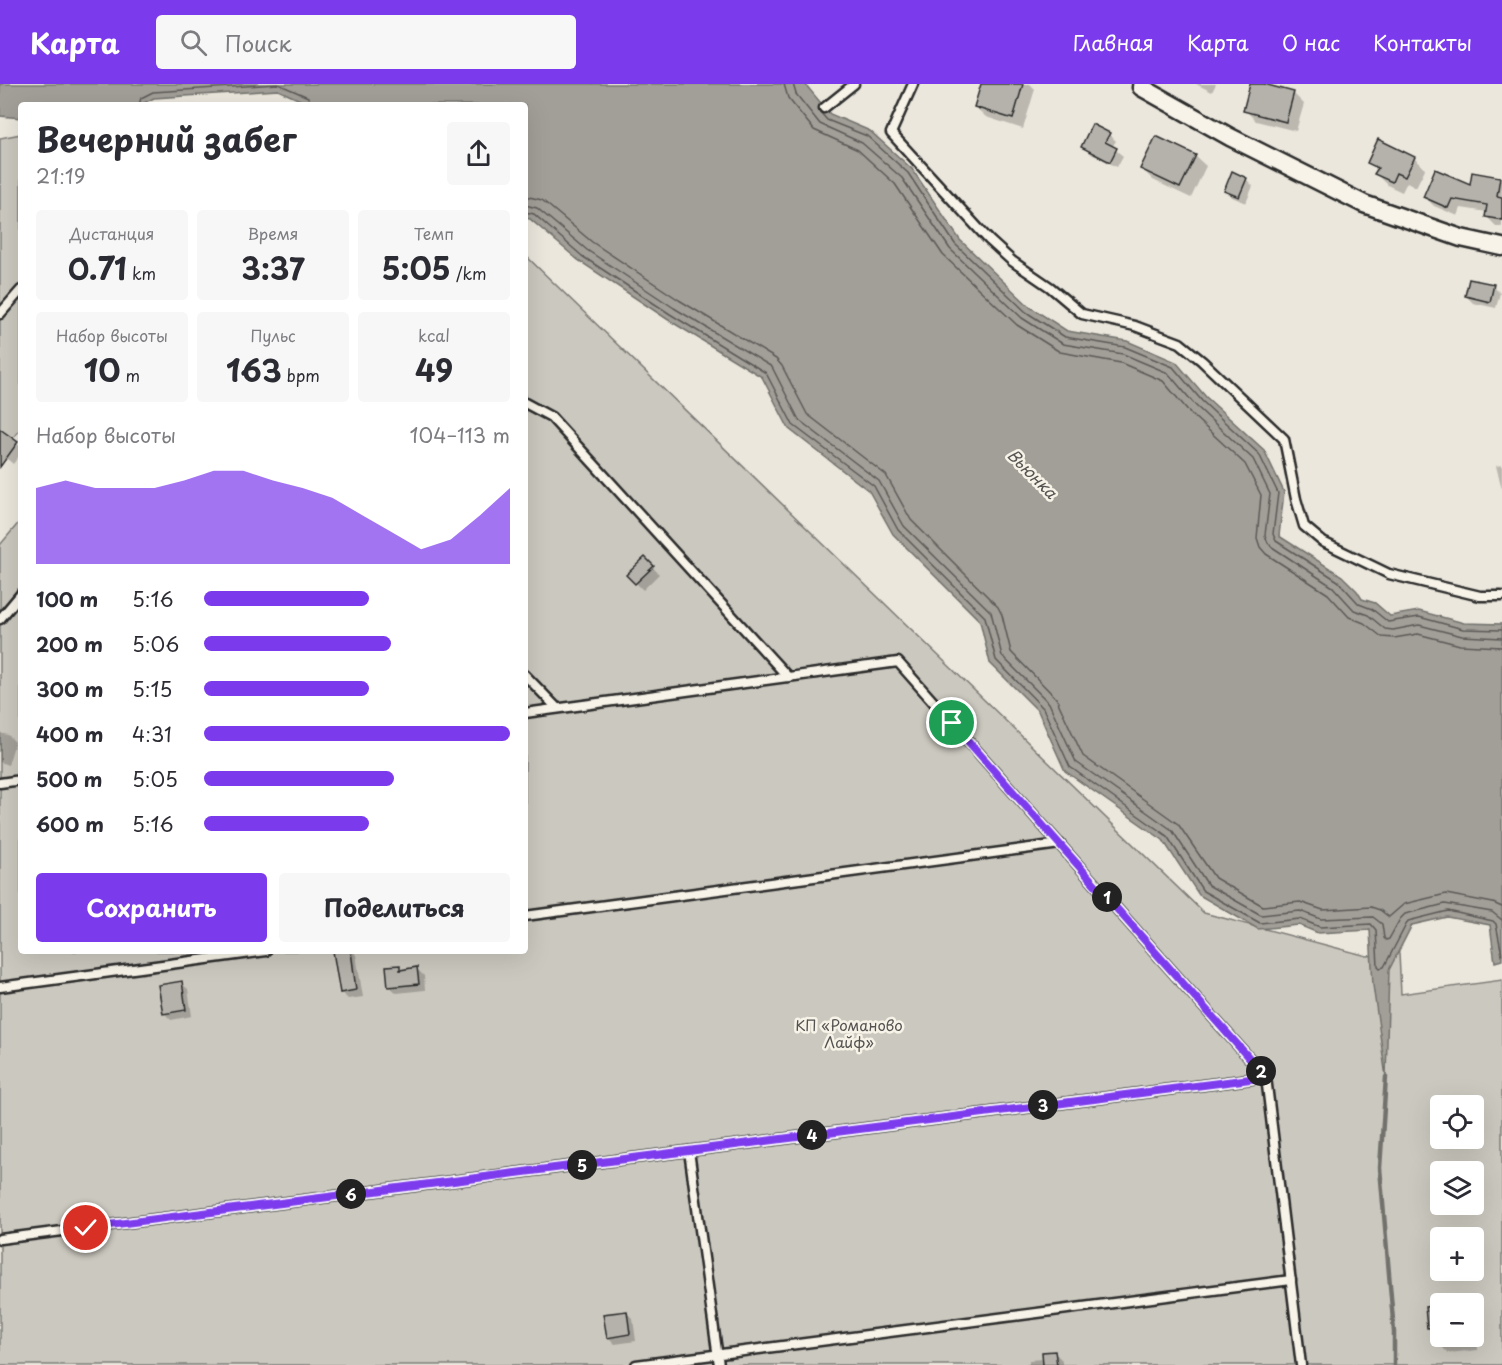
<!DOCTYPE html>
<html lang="ru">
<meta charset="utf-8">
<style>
body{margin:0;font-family:"Playpen Sans",sans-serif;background:#f7f7f7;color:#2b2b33;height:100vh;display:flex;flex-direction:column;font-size:22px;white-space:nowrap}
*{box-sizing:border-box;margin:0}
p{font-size:20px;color:#7c7c81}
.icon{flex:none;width:33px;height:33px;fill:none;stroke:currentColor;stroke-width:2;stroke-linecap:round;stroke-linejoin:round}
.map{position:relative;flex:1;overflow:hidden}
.panel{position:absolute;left:18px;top:18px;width:510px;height:852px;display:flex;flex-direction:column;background:#fff;border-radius:6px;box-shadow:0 6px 24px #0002}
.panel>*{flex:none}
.buttons{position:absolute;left:1430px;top:1011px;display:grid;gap:12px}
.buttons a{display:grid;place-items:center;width:54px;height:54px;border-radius:6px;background:#fff;box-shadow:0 6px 24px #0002;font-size:30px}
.pin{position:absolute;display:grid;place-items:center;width:51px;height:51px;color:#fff;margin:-26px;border:3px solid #fff;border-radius:50%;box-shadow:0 2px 6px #0007}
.km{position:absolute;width:30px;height:30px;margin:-15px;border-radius:50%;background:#222;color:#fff;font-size:16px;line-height:30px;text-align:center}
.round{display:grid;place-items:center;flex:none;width:63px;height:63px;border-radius:6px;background:#f7f7f7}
.headline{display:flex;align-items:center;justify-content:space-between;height:102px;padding:0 18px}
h1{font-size:33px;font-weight:700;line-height:45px}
.stats{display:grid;grid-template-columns:repeat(3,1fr);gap:9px;height:102px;padding:6px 18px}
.stats div{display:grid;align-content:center;border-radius:6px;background:#f7f7f7;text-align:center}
.stats b{font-size:30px;font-weight:700}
.stats small{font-size:16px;font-weight:400}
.stats p{font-size:16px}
.chart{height:168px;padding:12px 18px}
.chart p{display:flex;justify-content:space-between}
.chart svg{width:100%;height:108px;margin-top:6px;fill:#7c3aed;opacity:.7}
.action{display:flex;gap:12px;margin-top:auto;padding:12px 18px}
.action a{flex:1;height:69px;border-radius:6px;background:#7c3aed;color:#fff;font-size:24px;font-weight:700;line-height:69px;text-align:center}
.action a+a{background:#f7f7f7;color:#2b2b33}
ul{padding:0 18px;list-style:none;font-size:20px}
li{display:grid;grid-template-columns:96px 72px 1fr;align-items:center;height:45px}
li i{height:15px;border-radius:8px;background:#7c3aed}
header{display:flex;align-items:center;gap:36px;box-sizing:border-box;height:84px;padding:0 30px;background:#7c3aed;color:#fff}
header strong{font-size:28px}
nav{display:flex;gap:33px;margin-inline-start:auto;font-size:21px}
.search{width:420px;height:54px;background:#f7f7f7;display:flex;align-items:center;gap:15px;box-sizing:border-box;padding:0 21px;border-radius:6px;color:#7c7c81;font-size:22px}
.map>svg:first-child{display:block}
.green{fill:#cbc8bf;stroke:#7b7a75;stroke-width:1.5;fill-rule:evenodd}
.water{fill:#a29f98;stroke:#72716c;stroke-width:1.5}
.shadow{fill:#0003}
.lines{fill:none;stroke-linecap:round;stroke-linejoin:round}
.shore{stroke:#5b5957;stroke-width:1.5}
.stream{stroke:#72716c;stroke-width:4.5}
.building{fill:#b5b2ab;stroke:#2b2b2b;stroke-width:1.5}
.service-casing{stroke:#2b2b2b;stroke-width:13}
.minor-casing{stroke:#2b2b2b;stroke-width:21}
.service{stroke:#f7f3e8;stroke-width:8}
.minor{stroke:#f7f3e8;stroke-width:16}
.route-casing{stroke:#fff;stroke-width:12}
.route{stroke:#7c3aed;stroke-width:8}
.labels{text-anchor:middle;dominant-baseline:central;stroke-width:5;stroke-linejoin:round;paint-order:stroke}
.park-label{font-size:15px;fill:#535250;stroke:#f7f3e8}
.water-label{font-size:16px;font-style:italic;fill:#555451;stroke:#f7f3e8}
</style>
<header>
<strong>Карта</strong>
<div class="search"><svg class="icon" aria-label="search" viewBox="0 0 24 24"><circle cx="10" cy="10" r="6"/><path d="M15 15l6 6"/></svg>Поиск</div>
<nav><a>Главная</a><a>Карта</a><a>О нас</a><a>Контакты</a></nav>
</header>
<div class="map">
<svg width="1502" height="1281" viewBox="0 0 1502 1281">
<rect width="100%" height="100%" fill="#ebe7dd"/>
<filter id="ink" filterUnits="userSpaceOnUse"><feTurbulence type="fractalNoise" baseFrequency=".0167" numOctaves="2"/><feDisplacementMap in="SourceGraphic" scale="12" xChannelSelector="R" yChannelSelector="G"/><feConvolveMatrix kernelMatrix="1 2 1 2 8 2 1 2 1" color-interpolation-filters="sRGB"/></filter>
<g filter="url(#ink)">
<g class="green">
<path d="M 21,50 L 21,344 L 0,370 L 0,54 Z"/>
<path d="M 525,171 L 1204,829 L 1367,872 L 1399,869 L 1401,910 L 1502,896 L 1502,1281 L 0,1281 L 0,461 L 21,436 L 21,867 L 525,867 ZM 1440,1022 L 1473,1022 L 1473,1054 L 1440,1054 ZM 1440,1088 L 1473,1088 L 1473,1120 L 1440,1120 ZM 1440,1154 L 1473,1154 L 1473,1186 L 1440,1186 ZM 1440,1220 L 1473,1220 L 1473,1252 L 1440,1252 Z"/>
</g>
<path class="water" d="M 0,0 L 805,0 L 830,30 L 870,47 L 912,85 L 960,156 L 1030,223 L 1067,247 L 1127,257 L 1176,278 L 1206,313 L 1264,366 L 1284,408 L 1279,452 L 1342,492 L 1357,507 L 1362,515 L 1375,519 L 1390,532 L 1419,527 L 1464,539 L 1502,540 L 1502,876 L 1495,878 L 1490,841 L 1447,833 L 1412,841 L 1389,886 L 1386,993 L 1373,901 L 1370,846 L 1318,849 L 1299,841 L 1258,845 L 1199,811 L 1163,756 L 1065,687 L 1038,627 L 990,579 L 980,537 L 893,450 L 869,407 L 789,345 L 762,293 L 667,235 L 578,176 L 530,135 L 525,134 L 525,21 L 311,21 L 278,6 L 154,14 L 140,21 L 21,21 L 21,34 L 0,32 Z"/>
<g class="shadow">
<path d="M 982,0 L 1030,0 L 1035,5 L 1023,45 L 986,33 L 975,23 Z"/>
<path d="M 1196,0 L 1216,0 L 1212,8 Z"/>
<path d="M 1252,0 L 1293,9 L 1304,20 L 1296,47 L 1256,37 L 1245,26 Z"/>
<path d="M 1109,50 L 1116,57 L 1112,63 L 1123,72 L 1117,83 L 1089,69 L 1083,62 Z"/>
<path d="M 1195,72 L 1206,82 L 1191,114 L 1153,96 L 1142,85 Z"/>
<path d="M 1414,74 L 1425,85 L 1416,103 L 1407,98 L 1402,108 L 1387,101 L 1376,90 L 1377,87 L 1369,78 Z"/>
<path d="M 1500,94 L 1502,97 L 1502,143 L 1496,142 L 1487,133 L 1487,128 L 1461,124 L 1458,132 L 1434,122 L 1425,113 Z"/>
<path d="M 1246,95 L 1253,102 L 1246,119 L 1232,113 L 1225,106 Z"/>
<path d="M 1493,202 L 1500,209 L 1496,224 L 1473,219 L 1466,212 Z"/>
<path d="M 0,347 L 21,363 L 21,370 L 13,380 L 0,369 Z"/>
<path d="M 1502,381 L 1502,405 L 1496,382 Z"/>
<path d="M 645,475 L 659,490 L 643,506 L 628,491 Z"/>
<path d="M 0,649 L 8,651 L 15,658 L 8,681 L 0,678 Z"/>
<path d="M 335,867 L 353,867 L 356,871 L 363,913 L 348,915 L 341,908 Z"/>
<path d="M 399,883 L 403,887 L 417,885 L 424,892 L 425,906 L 397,909 L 390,903 Z"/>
<path d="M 181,899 L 188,905 L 192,932 L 171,936 L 164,929 Z"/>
<path d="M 1440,1223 L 1440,1252 L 1473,1252 L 1473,1227 L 1476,1231 L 1478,1266 L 1448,1269 L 1437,1258 L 1437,1251 L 1428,1243 Z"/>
<path d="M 626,1228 L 633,1235 L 636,1257 L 615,1260 L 608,1253 Z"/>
<path d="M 1055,1269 L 1062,1276 L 1062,1281 L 1029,1281 L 1029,1276 L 1044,1275 Z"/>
</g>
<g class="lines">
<g class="shore">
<path d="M 784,0 L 788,14 L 814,46 L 858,66 L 895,100 L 943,171 L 1017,241 L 1060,268 L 1121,279 L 1163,297 L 1191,330 L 1245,380 L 1261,411 L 1257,454 L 1260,463 L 1266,470 L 1328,510 L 1349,533 L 1364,539 L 1382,553 L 1394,554 L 1418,550 L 1460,561 L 1502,563"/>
<path d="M 793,0 L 796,10 L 820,40 L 862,59 L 902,94 L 950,165 L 1022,234 L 1063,260 L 1123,270 L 1168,289 L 1196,322 L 1253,375 L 1270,410 L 1265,451 L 1268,459 L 1272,463 L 1333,503 L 1354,526 L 1368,531 L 1385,545 L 1393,546 L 1419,541 L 1462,552 L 1502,554"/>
<path d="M 139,21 L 141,14 L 153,8 L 278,0 L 308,13 L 311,21"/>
<path d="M 820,28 L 827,36 L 867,52 L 908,89 L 955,160 L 1026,228 L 1065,253 L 1125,263 L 1173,283 L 1202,317 L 1259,370 L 1278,409 L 1273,450 L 1276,457 L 1338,497 L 1359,520 L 1372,525 L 1388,538 L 1419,533 L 1463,545 L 1502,546"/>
<path d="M 525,112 L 542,116 L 592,158 L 679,216 L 776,275 L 782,282 L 807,330 L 886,391 L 911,436 L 998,523 L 1002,531 L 1011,568 L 1056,614 L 1083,672 L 1178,740 L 1215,794 L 1263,822 L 1300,818 L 1323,826 L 1371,823 L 1380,826 L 1389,833 L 1404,820 L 1446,810 L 1493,819 L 1502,823"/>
<path d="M 525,121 L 537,124 L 587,166 L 674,224 L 772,283 L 799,336 L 879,397 L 904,442 L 991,528 L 1002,572 L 1049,619 L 1076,678 L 1172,746 L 1208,801 L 1261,831 L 1300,827 L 1321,835 L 1373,833 L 1382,840 L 1384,854 L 1386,856 L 1389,855 L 1400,835 L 1405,830 L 1445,820 L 1492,828 L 1502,836"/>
<path d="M 525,128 L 534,130 L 582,172 L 670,230 L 766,289 L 793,341 L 874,402 L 898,446 L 985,533 L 996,576 L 1043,624 L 1070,683 L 1167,752 L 1203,807 L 1260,839 L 1300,835 L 1320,843 L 1371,840 L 1376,846 L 1378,882 L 1380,884 L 1384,883 L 1408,837 L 1448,827 L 1493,837 L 1496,840 L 1502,871"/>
</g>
<path class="stream" d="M 1386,993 L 1380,1084 L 1394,1248 L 1394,1281"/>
</g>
<g class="building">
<path d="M 981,0 L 1023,0 L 1013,35 L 974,23 Z"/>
<path d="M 1250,0 L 1264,0 L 1294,8 L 1286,38 L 1243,27 Z"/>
<path d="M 1092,40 L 1110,49 L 1105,58 L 1117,64 L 1110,78 L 1081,63 Z"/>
<path d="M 1156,52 L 1196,71 L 1180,104 L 1140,85 Z"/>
<path d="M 1378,55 L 1415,73 L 1405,93 L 1396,89 L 1392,98 L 1374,90 L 1378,84 L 1367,79 Z"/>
<path d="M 1435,85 L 1470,100 L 1472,88 L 1500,93 L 1497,112 L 1502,113 L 1502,136 L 1485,133 L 1487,121 L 1452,115 L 1448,124 L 1423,113 Z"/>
<path d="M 1232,87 L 1247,94 L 1239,113 L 1224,107 Z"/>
<path d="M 1469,195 L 1494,200 L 1490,218 L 1465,212 Z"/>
<path d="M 0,345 L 18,358 L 0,383 Z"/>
<path d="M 645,473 L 654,482 L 635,500 L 626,491 Z"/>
<path d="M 333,867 L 351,867 L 356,906 L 340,909 Z"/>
<path d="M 400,881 L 400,886 L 417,883 L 419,900 L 388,903 L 386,882 Z"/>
<path d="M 182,897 L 186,926 L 163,930 L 158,901 Z"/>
<path d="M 1440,1221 L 1440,1243 L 1427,1244 L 1425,1223 Z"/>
<path d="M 627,1227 L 630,1250 L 607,1254 L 603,1230 Z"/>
<path d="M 1055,1267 L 1057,1281 L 1043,1281 L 1042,1268 Z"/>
</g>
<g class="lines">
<g class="service-casing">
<g id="service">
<path d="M 913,0 L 891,49 L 989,156 L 1012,177 L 1050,203 L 1082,230 L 1135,242 L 1180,259 L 1202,277 L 1284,355 L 1296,415 L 1304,442 L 1323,458 L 1389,490 L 1480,512 L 1502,512"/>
<path d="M 824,24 L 854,0"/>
<path d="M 0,230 L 21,206"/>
<path d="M 525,319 L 551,333 L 788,593"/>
<path d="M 0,535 L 21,510"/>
<path d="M 525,591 L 557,624"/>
<path d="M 525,629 L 898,578 L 1266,993"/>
<path d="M 0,699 L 21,696"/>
<path d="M 525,832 L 1060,760"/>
<path d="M 0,903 L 266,867"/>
<path d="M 689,1067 L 719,1281"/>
<path d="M 0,1155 L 1266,993 L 1301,1281"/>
<path d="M 636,1281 L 1291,1196"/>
</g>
</g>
<g class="minor-casing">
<path id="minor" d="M 1141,3 L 1230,53 L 1364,120 L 1461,154 L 1502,163"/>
</g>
<use href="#service" class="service"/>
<use href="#minor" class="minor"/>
</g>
</g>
<g class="lines" filter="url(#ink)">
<g class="route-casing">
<path id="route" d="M 86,1144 L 1266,993 L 952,639"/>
</g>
<use href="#route" class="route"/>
</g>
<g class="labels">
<g class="park-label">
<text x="849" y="940">КП «Романово<tspan x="849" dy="17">Лайф»</tspan></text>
</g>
<g class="water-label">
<text transform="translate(1033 389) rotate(45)">Вьюнка</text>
</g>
</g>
</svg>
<div class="buttons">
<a><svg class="icon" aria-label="locate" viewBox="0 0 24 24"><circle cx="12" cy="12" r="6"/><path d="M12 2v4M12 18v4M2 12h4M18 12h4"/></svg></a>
<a><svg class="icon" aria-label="layers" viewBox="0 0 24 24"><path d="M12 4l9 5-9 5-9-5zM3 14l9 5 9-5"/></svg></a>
<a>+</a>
<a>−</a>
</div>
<div class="pin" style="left:952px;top:639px;background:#1e9e55"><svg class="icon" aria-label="arrive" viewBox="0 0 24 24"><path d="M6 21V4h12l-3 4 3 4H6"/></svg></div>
<div class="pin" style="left:86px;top:1144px;background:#d93025"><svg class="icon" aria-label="check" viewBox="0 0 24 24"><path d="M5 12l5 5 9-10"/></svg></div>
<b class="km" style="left:1107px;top:813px">1</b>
<b class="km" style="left:1261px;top:987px">2</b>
<b class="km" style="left:1043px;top:1021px">3</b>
<b class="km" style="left:812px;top:1051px">4</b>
<b class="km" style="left:582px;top:1081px">5</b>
<b class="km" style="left:351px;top:1110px">6</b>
<section class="panel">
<div class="headline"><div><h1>Вечерний забег</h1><p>21:19</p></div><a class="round"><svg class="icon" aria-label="share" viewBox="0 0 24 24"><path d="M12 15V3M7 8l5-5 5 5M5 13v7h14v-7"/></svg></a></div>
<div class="stats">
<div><p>Дистанция</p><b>0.71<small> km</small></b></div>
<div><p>Время</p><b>3:37</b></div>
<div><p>Темп</p><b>5:05<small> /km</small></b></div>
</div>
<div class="stats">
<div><p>Набор высоты</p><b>10<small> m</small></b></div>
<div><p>Пульс</p><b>163<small> bpm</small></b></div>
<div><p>kcal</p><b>49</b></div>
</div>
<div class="chart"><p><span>Набор высоты</span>104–113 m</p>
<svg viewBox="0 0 160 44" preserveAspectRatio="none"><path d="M0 44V13L10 10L20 13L30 13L40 13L50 10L60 6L70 6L80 10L90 13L100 17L110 24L120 31L130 38L140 34L150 24L160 13V44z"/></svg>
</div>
<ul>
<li><b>100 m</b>5:16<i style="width:54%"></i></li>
<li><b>200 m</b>5:06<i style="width:61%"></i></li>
<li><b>300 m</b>5:15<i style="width:54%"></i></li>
<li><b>400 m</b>4:31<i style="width:100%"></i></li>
<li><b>500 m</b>5:05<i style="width:62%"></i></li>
<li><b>600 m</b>5:16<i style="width:54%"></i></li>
</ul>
<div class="action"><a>Сохранить</a><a>Поделиться</a></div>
</section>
</div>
